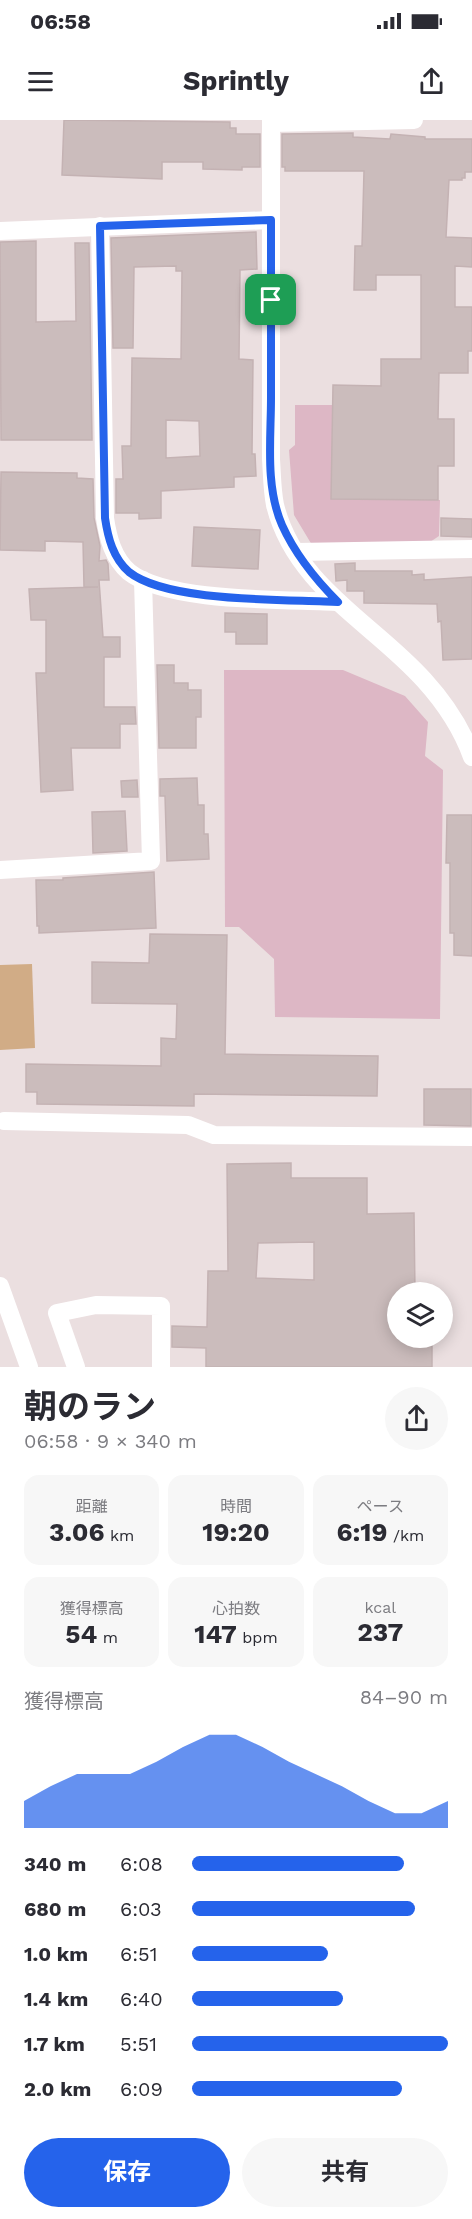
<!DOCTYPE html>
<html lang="ja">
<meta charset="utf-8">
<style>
body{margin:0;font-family:"Work Sans","Noto Sans JP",sans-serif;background:#f7f7f7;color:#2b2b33;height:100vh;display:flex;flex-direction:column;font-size:22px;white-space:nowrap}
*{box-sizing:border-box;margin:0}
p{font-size:20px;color:#7c7c81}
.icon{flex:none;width:33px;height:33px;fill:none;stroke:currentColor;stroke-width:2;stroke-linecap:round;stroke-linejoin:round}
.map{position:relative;height:1247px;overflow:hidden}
.panel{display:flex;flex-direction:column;background:#fff;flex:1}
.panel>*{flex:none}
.fabs{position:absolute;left:387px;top:1162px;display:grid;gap:12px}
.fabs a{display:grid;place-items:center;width:66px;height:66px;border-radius:50%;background:#fff;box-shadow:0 3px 15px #0003;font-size:30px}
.pin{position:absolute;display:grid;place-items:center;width:51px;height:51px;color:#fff;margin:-26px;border-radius:12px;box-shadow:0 3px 9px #0006}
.round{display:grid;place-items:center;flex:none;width:63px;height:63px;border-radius:32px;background:#f7f7f7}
.overview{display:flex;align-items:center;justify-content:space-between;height:102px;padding:0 24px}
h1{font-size:33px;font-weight:700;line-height:45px}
.stats{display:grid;grid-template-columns:repeat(3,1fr);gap:9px;height:102px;padding:6px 24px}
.stats div{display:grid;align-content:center;border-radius:15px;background:#f7f7f7;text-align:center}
.stats b{font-size:26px;font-weight:700}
.stats small{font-size:16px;font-weight:400}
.stats p{font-size:16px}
.chart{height:168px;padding:12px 24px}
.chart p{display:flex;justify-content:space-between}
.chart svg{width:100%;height:108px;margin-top:6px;fill:#2563eb;opacity:.7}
.primary-button{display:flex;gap:12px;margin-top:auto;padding:12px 24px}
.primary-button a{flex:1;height:69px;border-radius:36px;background:#2563eb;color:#fff;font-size:24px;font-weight:700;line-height:69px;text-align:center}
.primary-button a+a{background:#f7f7f7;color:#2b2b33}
ul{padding:0 24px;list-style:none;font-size:20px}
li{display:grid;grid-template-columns:96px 72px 1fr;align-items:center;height:45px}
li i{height:15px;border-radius:8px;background:#2563eb}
.status{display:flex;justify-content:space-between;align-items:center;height:42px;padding:0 30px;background:#fff;direction:ltr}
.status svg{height:16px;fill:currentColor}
header{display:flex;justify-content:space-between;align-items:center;height:78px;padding:0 24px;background:#fff;font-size:27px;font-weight:700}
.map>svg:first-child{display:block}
.green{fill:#ddb7c5}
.water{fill:#d1ac86}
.building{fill:#cbbcbc;stroke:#c4b2b3;stroke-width:1.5;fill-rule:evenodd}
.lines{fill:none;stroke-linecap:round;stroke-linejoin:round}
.minor{stroke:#fff;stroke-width:18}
.route-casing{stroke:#fff;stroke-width:12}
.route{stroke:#2563eb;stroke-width:8}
</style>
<div class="status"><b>06:58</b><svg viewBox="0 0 49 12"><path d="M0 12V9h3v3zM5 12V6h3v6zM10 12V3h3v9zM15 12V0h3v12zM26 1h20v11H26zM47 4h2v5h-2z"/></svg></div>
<header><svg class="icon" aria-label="menu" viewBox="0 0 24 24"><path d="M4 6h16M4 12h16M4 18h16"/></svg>Sprintly<svg class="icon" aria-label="share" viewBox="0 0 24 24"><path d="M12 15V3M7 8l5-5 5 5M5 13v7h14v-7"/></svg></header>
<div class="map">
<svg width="472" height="1247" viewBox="0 0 472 1247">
<rect width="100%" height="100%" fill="#ebdfe0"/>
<g class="green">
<path d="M 295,285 L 332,285 L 332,379 L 440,380 L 439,416 L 427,424 L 312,425 L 294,395 L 289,330 L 295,325 Z"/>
<path d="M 224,550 L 343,550 L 405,576 L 428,602 L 425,636 L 443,650 L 440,899 L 275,897 L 274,839 L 239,807 L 225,807 Z"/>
</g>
<path class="water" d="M 32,844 L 35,928 L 0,930 L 0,845 Z"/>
<g class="building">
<path d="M 64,0 L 230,2 L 230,8 L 236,8 L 236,14 L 260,14 L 260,47 L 242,47 L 242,50 L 203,49 L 203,42 L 162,42 L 162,59 L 62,55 Z"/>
<path d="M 353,13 L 353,17 L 390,19 L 391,14 L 425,17 L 425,19 L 472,19 L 472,52 L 465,52 L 465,58 L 462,58 L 462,60 L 449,60 L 446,117 L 472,118 L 472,147 L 455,146 L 455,187 L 472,187 L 472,231 L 468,231 L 468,253 L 439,253 L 438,299 L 454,299 L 454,346 L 438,346 L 438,380 L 331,379 L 333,265 L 381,266 L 381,239 L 421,239 L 421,155 L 376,155 L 376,170 L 354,170 L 355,126 L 362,126 L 364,51 L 285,51 L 285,47 L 282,47 L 282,14 Z"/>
<path d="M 256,112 L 257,149 L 240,150 L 239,239 L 253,240 L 252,334 L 255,334 L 256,356 L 234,357 L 234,367 L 161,371 L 161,398 L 139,399 L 139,393 L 116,393 L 116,359 L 123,359 L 122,326 L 131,326 L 132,238 L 181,239 L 182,151 L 176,151 L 176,146 L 134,147 L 133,228 L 113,228 L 111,118 ZM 166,300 L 199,301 L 200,336 L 166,338 Z"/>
<path d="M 36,121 L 36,202 L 76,201 L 75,123 L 89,123 L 92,320 L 1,320 L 0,122 Z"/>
<path d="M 1,352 L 77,353 L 77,358 L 93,359 L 94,398 L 100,426 L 99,441 L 106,440 L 108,444 L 109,460 L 99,460 L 103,517 L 120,517 L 120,537 L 104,537 L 104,587 L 135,587 L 136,604 L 120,604 L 120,628 L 71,628 L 73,670 L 41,672 L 36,553 L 46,553 L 46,500 L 31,500 L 29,469 L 98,467 L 84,467 L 83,422 L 45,421 L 45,431 L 0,430 Z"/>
<path d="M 441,398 L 472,399 L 472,417 L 441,416 Z"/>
<path d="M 194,407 L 260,410 L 258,449 L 192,446 Z"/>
<path d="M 355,443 L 355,451 L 412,451 L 412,455 L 424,454 L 424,460 L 472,457 L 472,539 L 443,540 L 441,501 L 438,502 L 437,484 L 364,483 L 364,471 L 347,471 L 347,460 L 336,461 L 335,444 Z"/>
<path d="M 225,493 L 267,494 L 267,524 L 236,524 L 236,512 L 225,512 Z"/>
<path d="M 157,545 L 174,545 L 174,563 L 188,563 L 188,570 L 201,570 L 201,597 L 196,597 L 196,628 L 159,628 Z"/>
<path d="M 197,658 L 198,685 L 204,685 L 204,714 L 208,714 L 209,739 L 167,741 L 165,676 L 160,676 L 160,659 Z"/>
<path d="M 137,660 L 138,677 L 122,677 L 121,661 Z"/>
<path d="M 125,691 L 127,731 L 93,733 L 92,692 Z"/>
<path d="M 447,695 L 472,695 L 472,836 L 454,835 L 454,813 L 450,813 L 450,743 L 446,743 Z"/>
<path d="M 154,752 L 156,808 L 39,813 L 39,806 L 37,806 L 36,760 L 63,760 L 63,758 Z"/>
<path d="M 150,814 L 227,815 L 225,934 L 378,936 L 377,976 L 194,974 L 194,986 L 37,984 L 37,972 L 26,972 L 26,944 L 161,946 L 161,918 L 176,919 L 177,884 L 92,883 L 92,842 L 149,843 Z"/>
<path d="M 424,969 L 471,969 L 471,1006 L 424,1005 Z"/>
<path d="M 291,1043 L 291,1058 L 367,1058 L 367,1094 L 414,1093 L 415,1173 L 398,1173 L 398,1218 L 432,1218 L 432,1247 L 206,1247 L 206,1228 L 172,1227 L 172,1206 L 207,1207 L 208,1151 L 228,1151 L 227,1044 ZM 314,1122 L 314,1160 L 256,1158 L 258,1123 Z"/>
</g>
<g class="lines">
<g class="minor">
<path d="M 271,0 L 271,339 C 272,354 272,370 275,385 C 295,466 373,503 424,560 C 444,582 462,609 472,637"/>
<path d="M 271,3 L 414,0"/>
<path d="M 100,106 L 105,398 C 108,418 113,438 129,452 C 168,483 287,479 338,482"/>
<path d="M 0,111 L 271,100"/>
<path d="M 296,432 L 472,429"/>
<path d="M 0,750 L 151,741 L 143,460"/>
<path d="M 4,1001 L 188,1005 L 214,1015 L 472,1017"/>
<path d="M 0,1166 L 29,1247"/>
<path d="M 76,1247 L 57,1193 L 96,1185 L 161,1186 L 161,1247"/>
</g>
</g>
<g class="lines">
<g class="route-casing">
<path id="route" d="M 271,100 C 271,160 271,219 271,278 C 271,319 265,366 282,405 C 295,434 315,459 338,482 C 287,479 168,483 129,452 C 113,438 108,418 105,398 L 100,106 Z"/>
</g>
<use href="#route" class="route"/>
</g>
</svg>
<div class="fabs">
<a><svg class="icon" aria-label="layers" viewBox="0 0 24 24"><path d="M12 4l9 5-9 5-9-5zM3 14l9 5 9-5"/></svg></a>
</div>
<div class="pin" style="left:271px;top:180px;background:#1e9e55"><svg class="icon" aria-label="arrive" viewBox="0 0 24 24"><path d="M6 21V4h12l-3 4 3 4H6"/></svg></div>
</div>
<section class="panel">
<div class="overview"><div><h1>朝のラン</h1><p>06:58 · 9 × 340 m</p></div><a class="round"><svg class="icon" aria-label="share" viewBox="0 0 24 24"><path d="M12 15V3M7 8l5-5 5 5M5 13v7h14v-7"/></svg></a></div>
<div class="stats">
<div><p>距離</p><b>3.06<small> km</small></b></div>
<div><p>時間</p><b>19:20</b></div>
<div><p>ペース</p><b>6:19<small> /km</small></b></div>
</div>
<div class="stats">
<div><p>獲得標高</p><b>54<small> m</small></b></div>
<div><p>心拍数</p><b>147<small> bpm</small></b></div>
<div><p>kcal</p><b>237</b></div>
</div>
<div class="chart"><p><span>獲得標高</span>84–90 m</p>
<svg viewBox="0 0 160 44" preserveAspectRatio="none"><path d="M0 44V33L10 27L20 22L30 22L40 22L50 17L60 11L70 6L80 6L90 11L100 17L110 22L120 27L130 33L140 38L150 38L160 33V44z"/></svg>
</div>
<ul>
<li><b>340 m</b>6:08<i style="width:83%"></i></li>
<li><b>680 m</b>6:03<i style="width:87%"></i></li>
<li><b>1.0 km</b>6:51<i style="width:53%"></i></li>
<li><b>1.4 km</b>6:40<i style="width:59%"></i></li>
<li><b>1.7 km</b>5:51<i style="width:100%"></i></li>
<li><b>2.0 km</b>6:09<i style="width:82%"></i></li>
</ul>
<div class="primary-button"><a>保存</a><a>共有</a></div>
</section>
